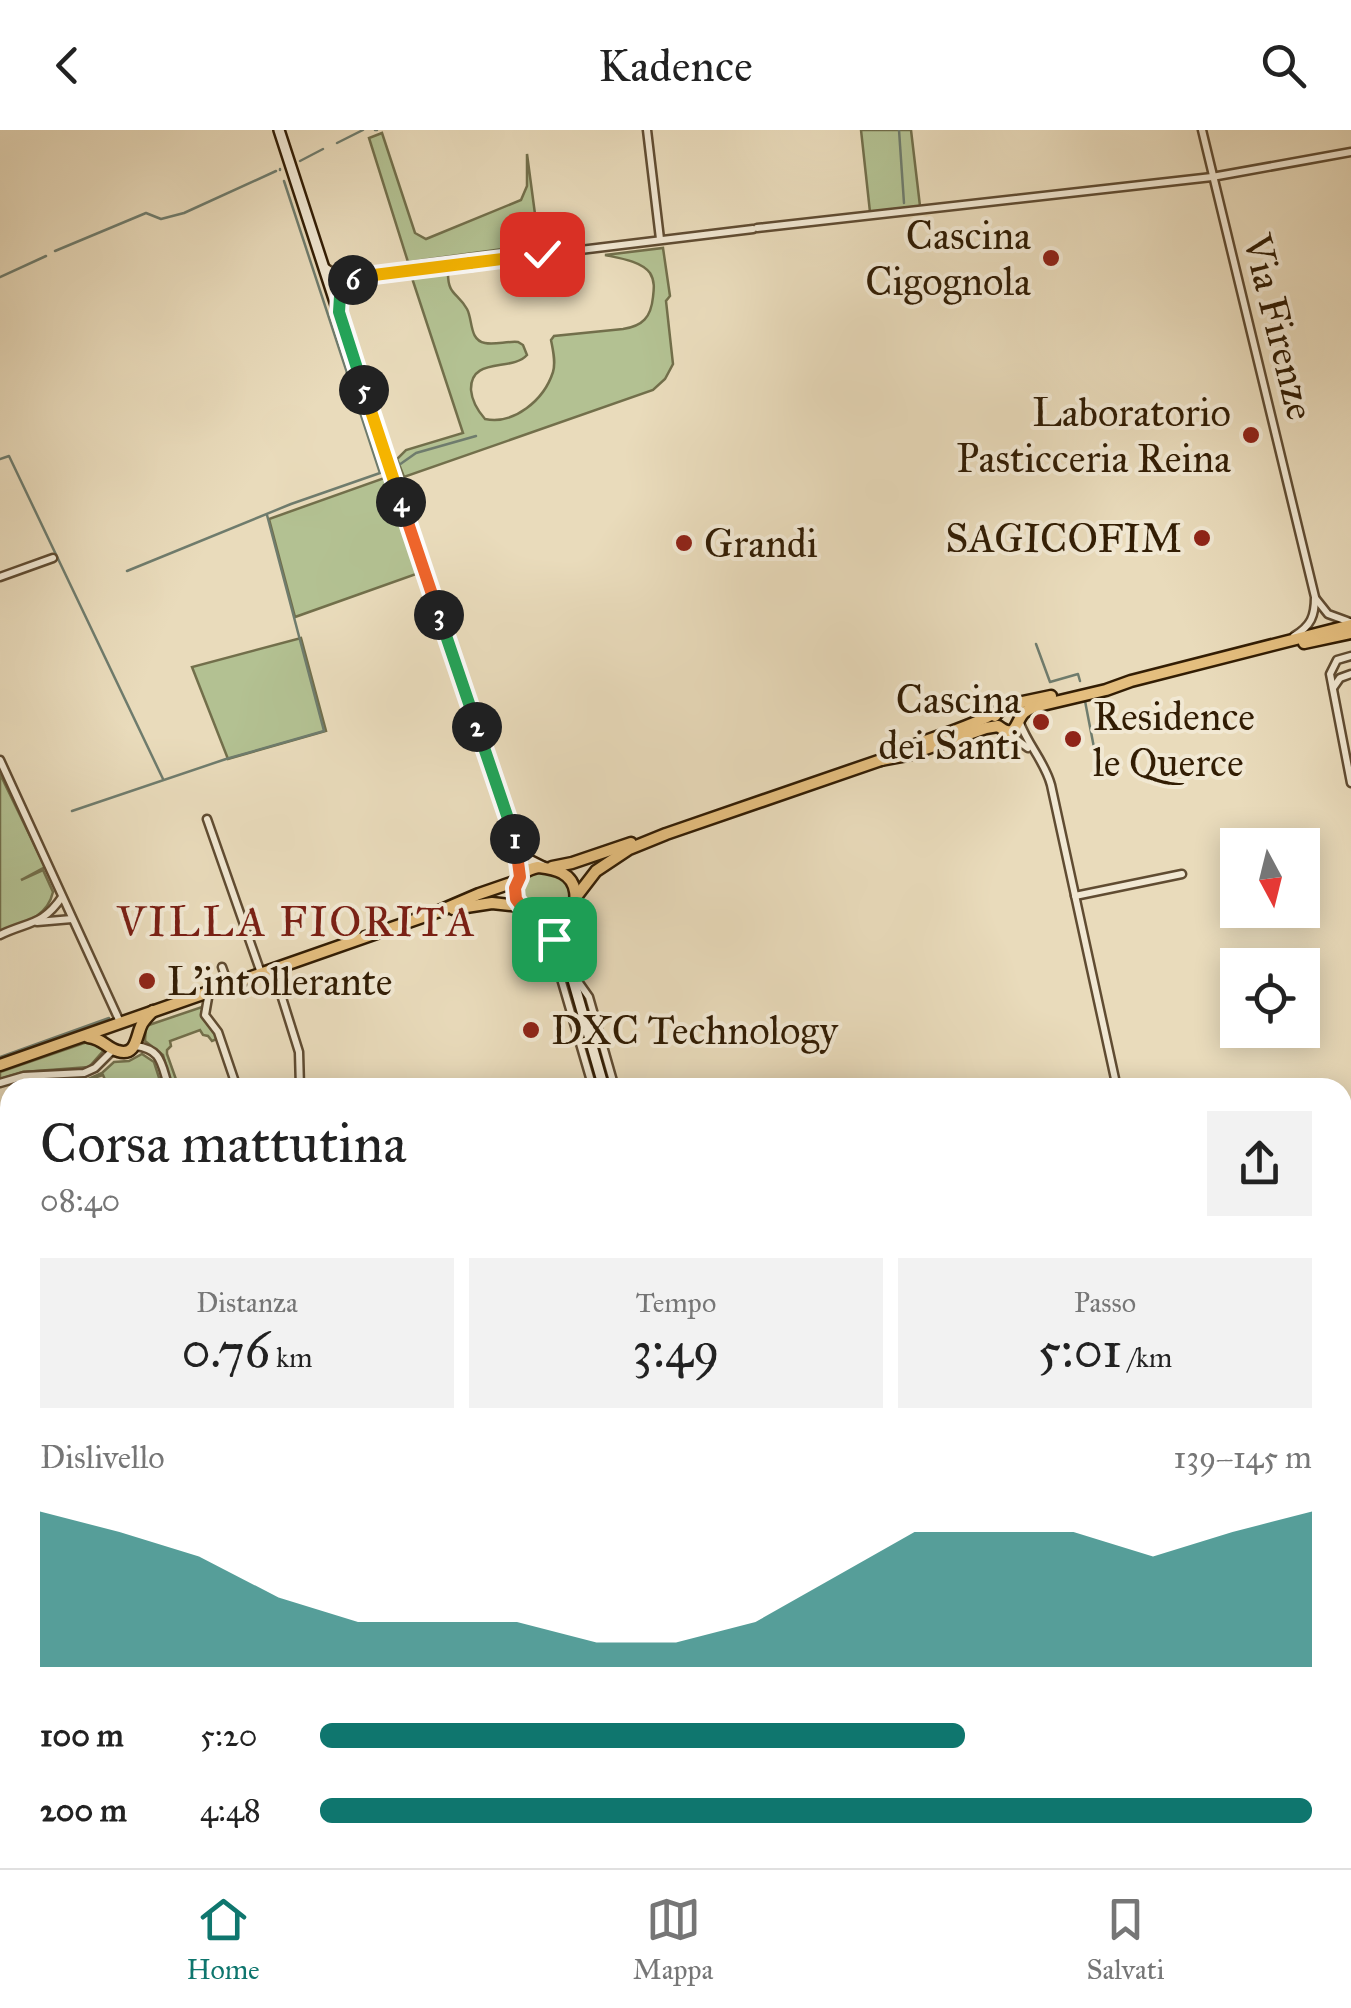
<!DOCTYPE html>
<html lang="it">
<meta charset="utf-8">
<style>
body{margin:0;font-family:"IM FELL Great Primer",serif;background:#f2f2f2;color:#222;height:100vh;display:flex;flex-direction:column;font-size:38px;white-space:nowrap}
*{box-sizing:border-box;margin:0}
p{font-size:32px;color:#767676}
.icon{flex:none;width:55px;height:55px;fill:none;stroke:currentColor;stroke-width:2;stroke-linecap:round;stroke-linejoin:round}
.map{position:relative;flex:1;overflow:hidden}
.panel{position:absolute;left:0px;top:948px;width:1352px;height:792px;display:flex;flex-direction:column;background:#fff;border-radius:30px 30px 0 0;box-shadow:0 5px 25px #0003}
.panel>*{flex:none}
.needle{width:65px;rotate:173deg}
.tools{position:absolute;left:1220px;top:698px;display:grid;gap:20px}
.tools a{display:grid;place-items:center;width:100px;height:100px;border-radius:0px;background:#fff;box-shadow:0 5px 25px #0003;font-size:50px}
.pin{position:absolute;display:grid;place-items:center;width:85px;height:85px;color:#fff;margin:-42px;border-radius:20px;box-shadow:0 5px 15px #0006}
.km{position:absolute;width:50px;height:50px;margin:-25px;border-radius:50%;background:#222;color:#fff;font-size:28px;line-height:50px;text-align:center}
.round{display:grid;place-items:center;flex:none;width:105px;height:105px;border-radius:0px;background:#f2f2f2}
.summary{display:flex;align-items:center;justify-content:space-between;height:170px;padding:0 40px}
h1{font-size:55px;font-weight:600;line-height:75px}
.metrics{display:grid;grid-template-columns:repeat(3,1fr);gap:15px;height:170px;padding:10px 40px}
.metrics div{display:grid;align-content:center;border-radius:0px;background:#f2f2f2;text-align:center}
.metrics b{font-size:50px;font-weight:600}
.metrics small{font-size:28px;font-weight:400}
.metrics p{font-size:28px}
.chart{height:280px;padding:20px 40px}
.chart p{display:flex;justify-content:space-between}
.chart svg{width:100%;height:180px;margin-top:10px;fill:#0f766e;opacity:.7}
ul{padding:0 40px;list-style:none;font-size:32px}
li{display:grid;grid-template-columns:160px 120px 1fr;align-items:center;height:75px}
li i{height:25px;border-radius:12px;background:#0f766e}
header{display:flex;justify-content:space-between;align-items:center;height:130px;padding:0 40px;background:#fff;font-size:45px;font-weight:600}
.tabs{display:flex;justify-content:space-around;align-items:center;height:140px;border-top:2px solid #e0e0e0;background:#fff;font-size:28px;color:#767676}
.tabs a{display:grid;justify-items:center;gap:5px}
.tabs .active{color:#0f766e}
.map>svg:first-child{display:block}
.green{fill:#b3c192;stroke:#726f4b;stroke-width:2.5}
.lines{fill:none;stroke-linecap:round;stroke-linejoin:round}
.stream{stroke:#6f7c6d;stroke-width:2.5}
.street-casing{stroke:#604c32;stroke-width:11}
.secondary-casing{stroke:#321d04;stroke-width:14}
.primary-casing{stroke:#321d04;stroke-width:15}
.street{stroke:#f1e8d3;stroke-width:6}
.secondary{stroke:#f1e8d3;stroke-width:9}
.primary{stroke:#e4be7e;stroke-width:10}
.rail-casing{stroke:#321d04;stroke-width:6}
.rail{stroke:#f1e8d3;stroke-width:2.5;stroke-dasharray:8;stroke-linecap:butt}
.split-1-casing{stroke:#fff;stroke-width:20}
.split-2-casing{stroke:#fff;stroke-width:20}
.split-3-casing{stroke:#fff;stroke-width:20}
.split-4-casing{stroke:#fff;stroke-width:20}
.split-5-casing{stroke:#fff;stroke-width:20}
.split-6-casing{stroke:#fff;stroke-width:20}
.split-7-casing{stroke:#fff;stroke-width:20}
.split-8-casing{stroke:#fff;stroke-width:20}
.split-1{stroke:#f0652b;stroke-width:12}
.split-2{stroke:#22a559;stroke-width:12}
.split-3{stroke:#22a559;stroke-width:12}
.split-4{stroke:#f0652b;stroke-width:12}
.split-5{stroke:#f5b400;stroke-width:12}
.split-6{stroke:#22a559;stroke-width:12}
.split-7{stroke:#f5b400;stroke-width:12}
.split-8{stroke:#f5b400;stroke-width:12}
.poi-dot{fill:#8f2418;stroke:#f1e8d3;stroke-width:4}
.labels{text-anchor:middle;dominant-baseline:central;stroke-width:8;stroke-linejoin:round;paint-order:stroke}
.poi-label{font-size:40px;fill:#321d04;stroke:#f1e8d3;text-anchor:end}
.street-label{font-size:40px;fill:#321d04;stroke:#f1e8d3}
.neighbourhood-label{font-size:42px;letter-spacing:2.5px;fill:#7a1f14;stroke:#f1e8d3}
</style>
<header><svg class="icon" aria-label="back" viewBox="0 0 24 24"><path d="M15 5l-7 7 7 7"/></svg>Kadence<svg class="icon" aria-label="search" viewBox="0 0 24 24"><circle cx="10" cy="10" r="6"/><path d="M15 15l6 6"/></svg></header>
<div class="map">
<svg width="1351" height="1738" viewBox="0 0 1351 1738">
<rect width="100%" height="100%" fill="#e9dbbb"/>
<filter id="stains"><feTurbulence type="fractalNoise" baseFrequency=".002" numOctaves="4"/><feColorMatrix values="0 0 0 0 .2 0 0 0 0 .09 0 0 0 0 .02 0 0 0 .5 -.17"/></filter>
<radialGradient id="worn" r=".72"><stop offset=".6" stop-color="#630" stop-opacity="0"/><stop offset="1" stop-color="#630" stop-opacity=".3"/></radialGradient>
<g class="green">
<path d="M 861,0 L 911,0 L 920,76 L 870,82 Z"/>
<path d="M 382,3 L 415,103 L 426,109 L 521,70 L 527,56 L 527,24 L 539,114 L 408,132 L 369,8 Z"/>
<path d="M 663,118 L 670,166 L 666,171 L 673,234 L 665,249 L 653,260 L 404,347 L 397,329 L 406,320 L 463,303 L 412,148 L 448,144 C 448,165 458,163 467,179 C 473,190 469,210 485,213 C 495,215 507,211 518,212 L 523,215 L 527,225 C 512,242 470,226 471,260 C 472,272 478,281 485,289 C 514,295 544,270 553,242 C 556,232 553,220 551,210 L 554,206 L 623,199 C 643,196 651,187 653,167 C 654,159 655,151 650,143 C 641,131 619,128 605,125 Z"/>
<path d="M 387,347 L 419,443 L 295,487 L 269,389 Z"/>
<path d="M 301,508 L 326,601 L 228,629 L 192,537 Z"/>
<path d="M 0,644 L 45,737 L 21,750 L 43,740 L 53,762 C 47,788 23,793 0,802 Z"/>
<path d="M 541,742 C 549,744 558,745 564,751 C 575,760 572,779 558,784 C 531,796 499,748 541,742 Z"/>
<path d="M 202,877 C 202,891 213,896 217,909 L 212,911 L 208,906 L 203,905 L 200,900 L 170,911 L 171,916 L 167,920 L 167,924 L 178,955 L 172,957 L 163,925 L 145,911 L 146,896 Z"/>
<path d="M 87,912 L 100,914 L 104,920 L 89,937 L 23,942 L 0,949 L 0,942 Z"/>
<path d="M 142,924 L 154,932 L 162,957 L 114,957 L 112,950 L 106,952 L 103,945 L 84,951 L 102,943 L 114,932 L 129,931 Z"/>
<path d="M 1351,1307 L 1351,1511 L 1343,1513 L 1342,1308 Z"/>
<path d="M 1351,1560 L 1351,1738 L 1285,1738 L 1282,1730 L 1342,1730 L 1343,1562 Z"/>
<path d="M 86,1730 L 445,1730 L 449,1738 L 90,1738 Z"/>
</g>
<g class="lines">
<g class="stream">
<path d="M 375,0 L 377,0"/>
<path d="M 899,0 L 904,73"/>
<path d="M 337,13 L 363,0"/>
<path d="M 300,31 L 323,19"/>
<path d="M 280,39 L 280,40"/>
<path d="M 55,121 L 146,83 L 161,89 L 184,83 L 276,41"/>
<path d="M 0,147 L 46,126"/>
<path d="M 0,329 L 9,326 L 163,649"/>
<path d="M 399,335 L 416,323 L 476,306"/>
<path d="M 127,441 L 291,374 L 380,343 L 284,51"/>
<path d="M 1036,514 L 1050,552 L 1078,544 L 1080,551"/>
<path d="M 1085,571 L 1096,628"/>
<path d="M 72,681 L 226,629 L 324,601 L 267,385"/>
<path d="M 0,927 L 109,888"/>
<path d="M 356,1730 L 360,1738"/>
<path d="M 200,1738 L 219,1730"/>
</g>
<g class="street-casing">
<g id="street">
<path d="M 647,0 L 660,109"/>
<path d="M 1202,0 L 1315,467 C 1315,486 1311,496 1294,506"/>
<path d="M 757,98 L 1212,47 L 1351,22"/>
<path d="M 325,137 L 337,145 L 358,147 L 753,99"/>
<path d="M 339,176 L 343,160 L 355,149"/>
<path d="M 0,447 L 53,428"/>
<path d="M 1316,469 L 1328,484 L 1350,492"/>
<path d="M 1351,526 L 1337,530 L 1330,544 L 1351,653"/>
<path d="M 1333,558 L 1340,548 L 1351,544"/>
<path d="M 1020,593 C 1028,615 1045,632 1051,655 L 1117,958"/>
<path d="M 1006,602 L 1028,618"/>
<path d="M 0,630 L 120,892"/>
<path d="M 207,689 L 261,843"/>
<path d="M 1075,766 L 1182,744"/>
<path d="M 37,792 L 72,789"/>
<path d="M 0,805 C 29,791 42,796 62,767"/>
<path d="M 555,810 L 557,835 L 593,958"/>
<path d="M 222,837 L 228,854"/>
<path d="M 273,839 L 299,922 L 300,958"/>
<path d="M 572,843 L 589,867 L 615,958"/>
<path d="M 209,862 L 205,885 L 218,902 L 237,958"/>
<path d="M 135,916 C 163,919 161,935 169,958"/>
<path d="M 0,953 L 24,946 L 84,943 L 95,938 L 113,920"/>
<path d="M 1342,1012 L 1351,1010"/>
<path d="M 0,1076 L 10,1073"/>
<path d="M 1342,1105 L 1351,1102"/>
<path d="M 0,1171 L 10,1199"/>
<path d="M 0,1364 L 10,1361"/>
<path d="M 0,1706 L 10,1730"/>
<path d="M 51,1730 L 54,1738"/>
<path d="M 915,1730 L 917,1738"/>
<path d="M 1119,1730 L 1121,1738"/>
<path d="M 1206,1730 L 1209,1738"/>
</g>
</g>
<g class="secondary-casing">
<g id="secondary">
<path d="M 279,0 L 416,421 L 515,711 L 520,747"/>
<path d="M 518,718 L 527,729 L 543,737"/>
<path d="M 570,782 L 567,829 L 604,958"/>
<path d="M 543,790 L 565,826"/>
<path d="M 1342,1534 L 1351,1530"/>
<path d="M 1342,1541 L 1351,1537"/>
<path d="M 1017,1730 L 1020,1738"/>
<path d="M 599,1738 L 600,1730"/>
<path d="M 820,1738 L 842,1730"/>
</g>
</g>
<g class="primary-casing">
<g id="primary">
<path d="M 1304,513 L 1351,503"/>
<path d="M 995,586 L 1003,576 L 1051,566"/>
<path d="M 881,630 L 908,625 L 986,598 L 998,596 C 1015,609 1015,595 1022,585 C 1025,581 1030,579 1034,577 L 1106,560 L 1131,551 L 1351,495"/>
<path d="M 538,737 C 546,738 555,739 562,743 C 577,751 580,772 568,784 C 538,812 484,749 538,737 Z"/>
<path d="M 552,737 L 572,733 L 631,713"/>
<path d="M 576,767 L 596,741 L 629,719 L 666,704 L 881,630 C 918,610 961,602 997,582"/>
<path d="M 453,779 L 492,773 L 520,776"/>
<path d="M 88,907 C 104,909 106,918 118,921 C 137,927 136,905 142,894 C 145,889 149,885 153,881"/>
<path d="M 0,935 L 437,782 L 479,764 L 517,751"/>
</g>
</g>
<use href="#street" class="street"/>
<use href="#secondary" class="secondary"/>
<use href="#primary" class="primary"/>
<g class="rail-casing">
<g id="rail">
<path d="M 1342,1201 L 1351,1201"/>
<path d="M 0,1339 L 10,1337"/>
</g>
</g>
<use href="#rail" class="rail"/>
</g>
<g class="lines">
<g class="split-1-casing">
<path id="split-1" d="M 515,709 L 520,747 L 515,758 L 516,769 L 524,780 L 543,790 L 554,809"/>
</g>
<g class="split-2-casing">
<path id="split-2" d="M 477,597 L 515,709"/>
</g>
<g class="split-3-casing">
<path id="split-3" d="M 439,485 L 477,597"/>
</g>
<g class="split-4-casing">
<path id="split-4" d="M 401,372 L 439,485"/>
</g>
<g class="split-5-casing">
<path id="split-5" d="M 364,260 L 401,372"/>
</g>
<g class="split-6-casing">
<path id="split-6" d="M 353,150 L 340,166 L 339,182 L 364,260"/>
</g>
<g class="split-7-casing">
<path id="split-7" d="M 353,150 L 358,147 L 470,133"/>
</g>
<g class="split-8-casing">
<path id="split-8" d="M 470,133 L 542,124"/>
</g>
<use href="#split-1" class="split-1"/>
<use href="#split-2" class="split-2"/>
<use href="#split-3" class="split-3"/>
<use href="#split-4" class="split-4"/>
<use href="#split-5" class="split-5"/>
<use href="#split-6" class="split-6"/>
<use href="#split-7" class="split-7"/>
<use href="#split-8" class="split-8"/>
</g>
<g class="poi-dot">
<circle cx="1051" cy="128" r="10"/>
<circle cx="1251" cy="305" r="10"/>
<circle cx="1202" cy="408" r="10"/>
<circle cx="684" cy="413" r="10"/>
<circle cx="1041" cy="592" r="10"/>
<circle cx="1073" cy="609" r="10"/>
<circle cx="147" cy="851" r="10"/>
<circle cx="531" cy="900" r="10"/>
</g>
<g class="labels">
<g class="poi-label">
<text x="1031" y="105">Cascina<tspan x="1031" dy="46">Cigognola</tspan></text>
<text x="1231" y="282">Laboratorio<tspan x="1231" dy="46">Pasticceria Reina</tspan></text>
<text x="1182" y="408">SAGICOFIM</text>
<text x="704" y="413" text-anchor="start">Grandi</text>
<text x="1021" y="569">Cascina<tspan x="1021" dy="46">dei Santi</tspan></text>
<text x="1093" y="586" text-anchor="start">Residence<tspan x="1093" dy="46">le Querce</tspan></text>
<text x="167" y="851" text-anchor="start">L'intollerante</text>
<text x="551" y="900" text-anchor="start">DXC Technology</text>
</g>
<g class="street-label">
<text transform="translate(1279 197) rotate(76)">Via Firenze</text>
</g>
<g class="neighbourhood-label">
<text x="297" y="792">VILLA FIORITA</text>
</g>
</g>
<rect width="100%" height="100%" filter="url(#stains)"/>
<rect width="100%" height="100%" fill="url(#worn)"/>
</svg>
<div class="tools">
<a><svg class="needle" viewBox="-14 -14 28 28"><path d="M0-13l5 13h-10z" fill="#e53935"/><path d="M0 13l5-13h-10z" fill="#767676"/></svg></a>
<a><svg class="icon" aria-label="locate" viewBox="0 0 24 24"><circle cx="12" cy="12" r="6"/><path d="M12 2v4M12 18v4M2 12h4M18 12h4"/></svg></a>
</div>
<div class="pin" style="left:554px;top:809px;background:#1e9e55"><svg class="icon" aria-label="arrive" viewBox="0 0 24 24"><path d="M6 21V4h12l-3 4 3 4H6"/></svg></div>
<div class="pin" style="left:542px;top:124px;background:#d93025"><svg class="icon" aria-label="check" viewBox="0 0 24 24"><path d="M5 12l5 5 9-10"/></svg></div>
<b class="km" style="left:515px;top:709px">1</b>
<b class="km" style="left:477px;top:597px">2</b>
<b class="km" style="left:439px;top:485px">3</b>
<b class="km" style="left:401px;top:372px">4</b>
<b class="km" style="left:364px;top:260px">5</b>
<b class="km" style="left:353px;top:150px">6</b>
<section class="panel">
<div class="summary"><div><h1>Corsa mattutina</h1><p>08:40</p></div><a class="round"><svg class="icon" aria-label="share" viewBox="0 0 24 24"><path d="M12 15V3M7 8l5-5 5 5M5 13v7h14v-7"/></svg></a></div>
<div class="metrics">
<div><p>Distanza</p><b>0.76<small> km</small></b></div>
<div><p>Tempo</p><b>3:49</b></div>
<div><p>Passo</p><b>5:01<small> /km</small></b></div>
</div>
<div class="chart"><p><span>Dislivello</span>139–145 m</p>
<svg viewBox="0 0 160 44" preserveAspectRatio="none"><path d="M0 44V6L10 11L20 17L30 27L40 33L50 33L60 33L70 38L80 38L90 33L100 22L110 11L120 11L130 11L140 17L150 11L160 6V44z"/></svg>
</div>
<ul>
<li><b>100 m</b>5:20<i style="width:65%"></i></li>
<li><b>200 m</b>4:48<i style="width:100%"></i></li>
</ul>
</section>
</div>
<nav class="tabs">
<a class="active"><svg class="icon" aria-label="home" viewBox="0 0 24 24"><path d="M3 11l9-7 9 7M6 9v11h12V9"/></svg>Home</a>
<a><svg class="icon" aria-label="map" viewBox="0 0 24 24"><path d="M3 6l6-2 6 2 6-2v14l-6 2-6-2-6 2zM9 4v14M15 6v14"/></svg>Mappa</a>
<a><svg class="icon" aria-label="saved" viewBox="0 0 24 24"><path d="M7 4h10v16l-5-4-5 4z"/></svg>Salvati</a>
</nav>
